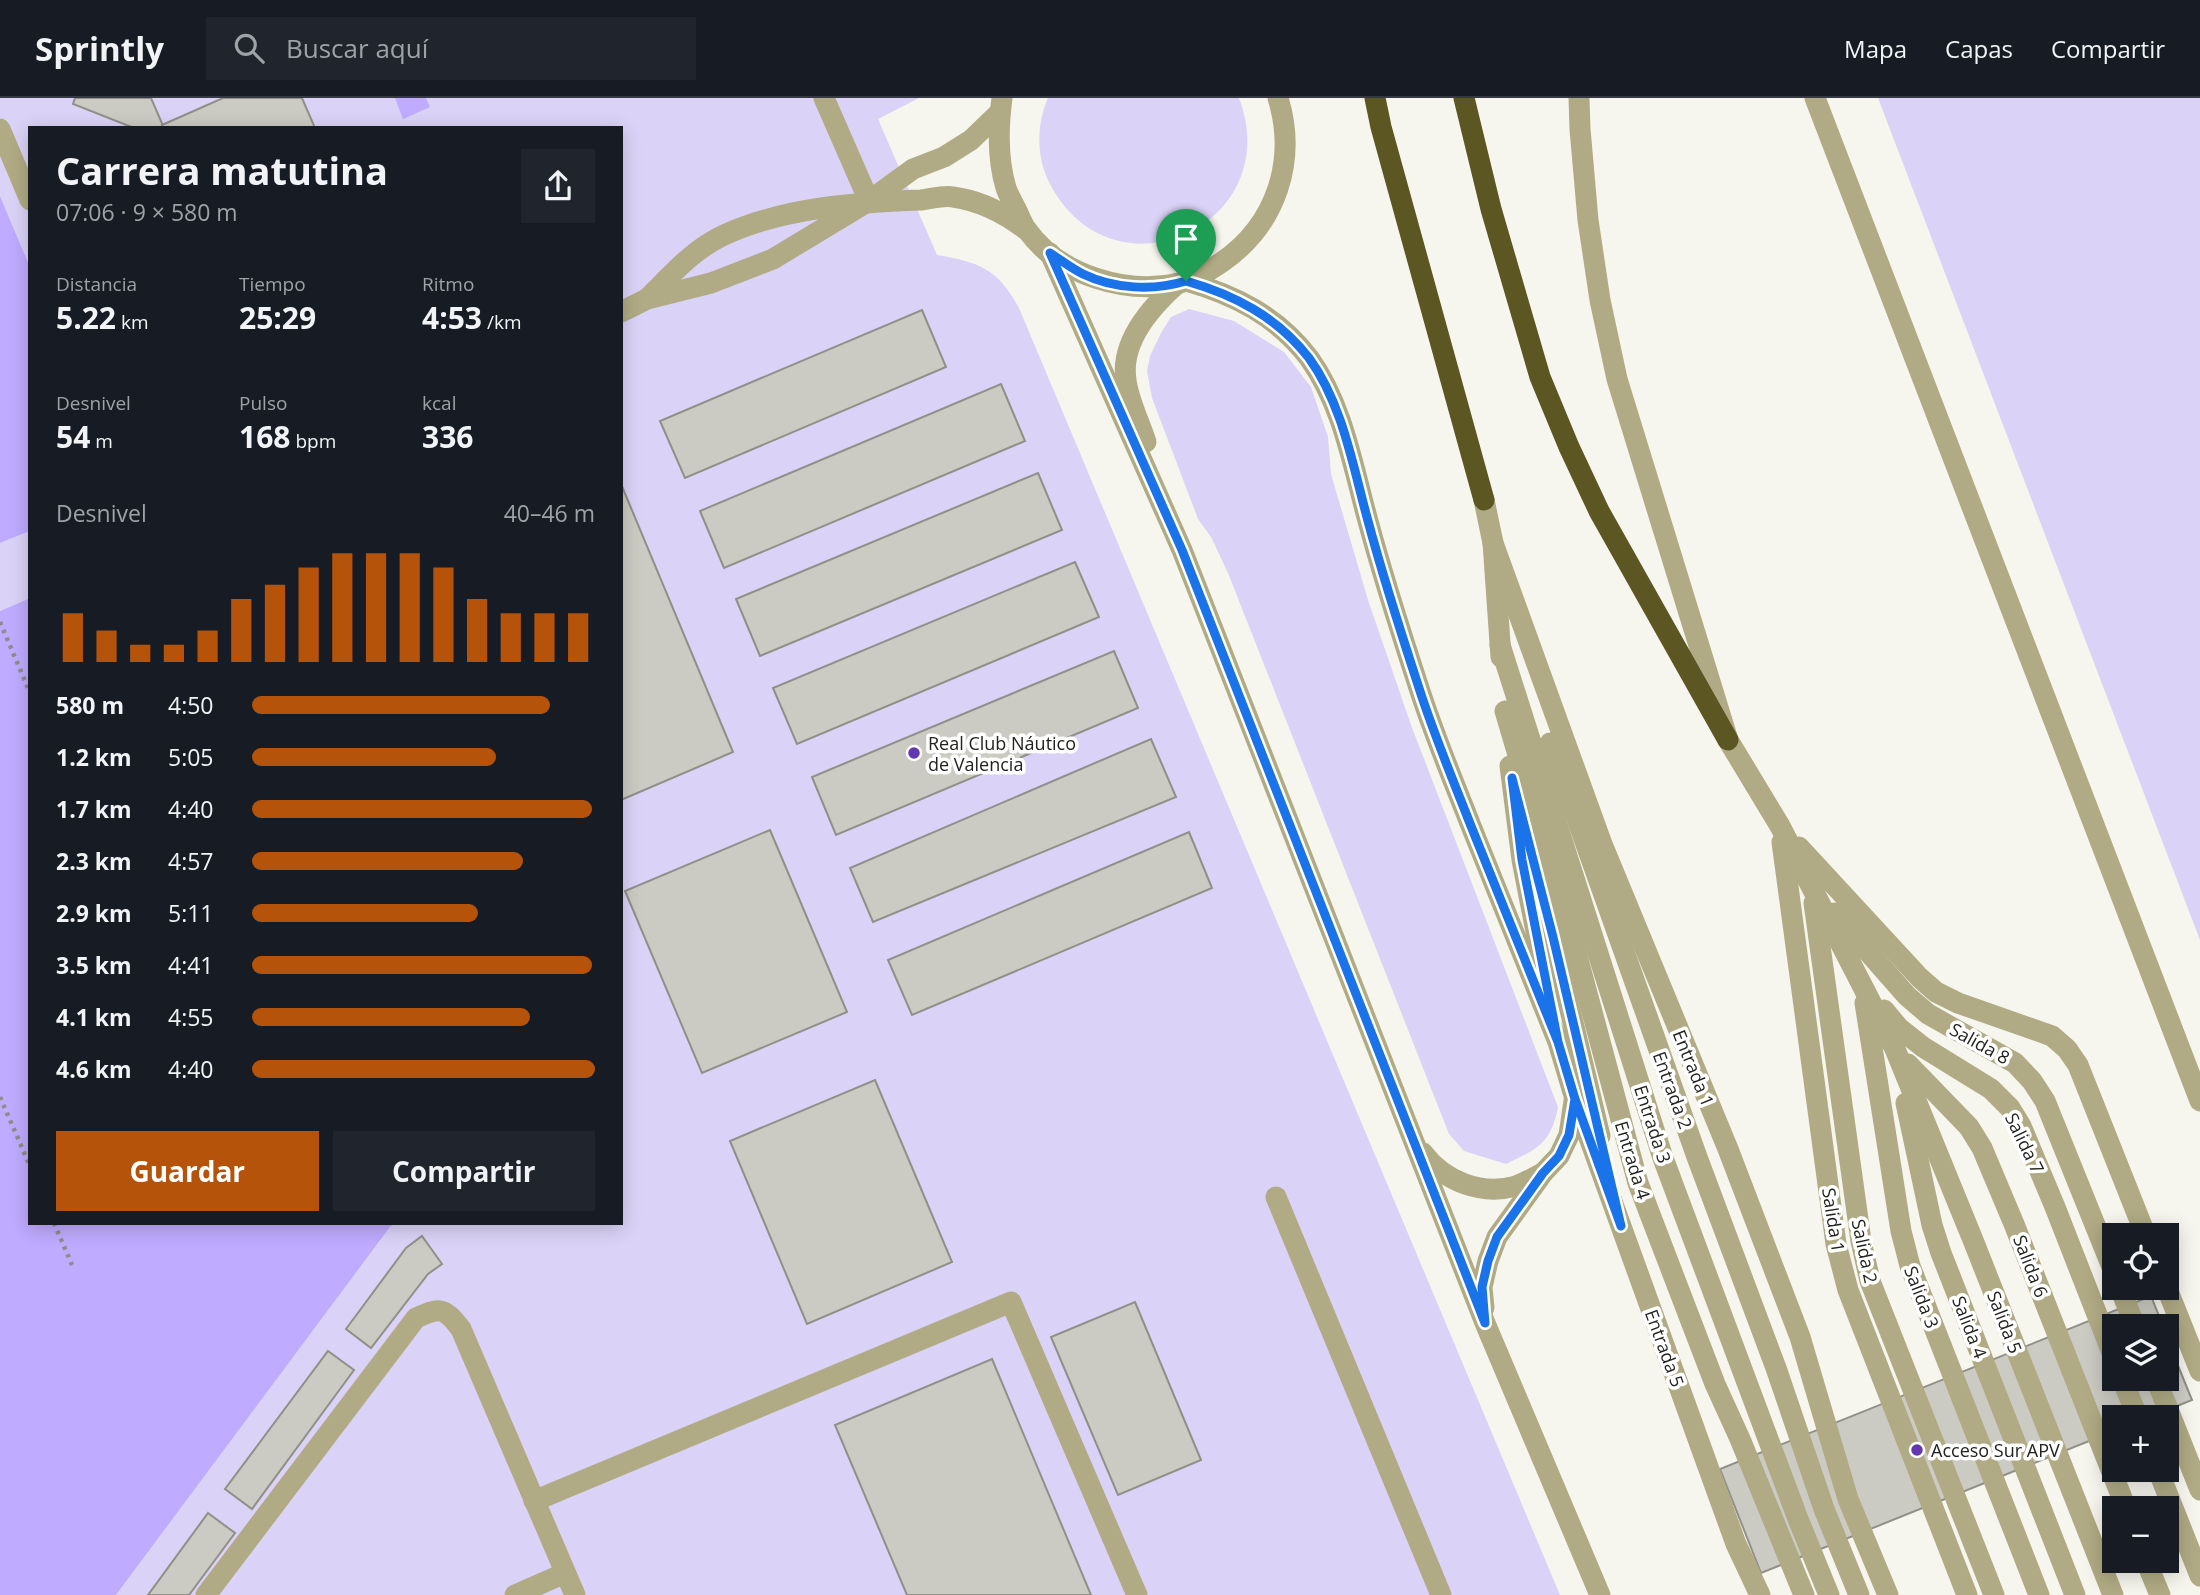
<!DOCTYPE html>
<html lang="es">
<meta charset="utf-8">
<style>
body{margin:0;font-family:"Open Sans",sans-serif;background:#20242c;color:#f1f3f6;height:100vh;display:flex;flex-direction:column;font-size:26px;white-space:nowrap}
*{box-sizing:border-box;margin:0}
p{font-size:23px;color:#9ea1a6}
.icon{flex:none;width:38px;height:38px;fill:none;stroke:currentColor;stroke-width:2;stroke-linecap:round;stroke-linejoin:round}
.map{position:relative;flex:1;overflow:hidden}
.side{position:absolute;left:28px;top:28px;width:595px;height:1099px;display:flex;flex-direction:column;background:#171b24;border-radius:0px;box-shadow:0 4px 18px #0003}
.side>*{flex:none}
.buttons{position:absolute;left:2102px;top:1125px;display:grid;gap:14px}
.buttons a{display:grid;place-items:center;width:77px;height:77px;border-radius:0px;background:#171b24;box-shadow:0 4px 18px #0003;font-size:35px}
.pin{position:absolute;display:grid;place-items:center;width:60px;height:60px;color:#fff;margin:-72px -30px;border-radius:50% 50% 50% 0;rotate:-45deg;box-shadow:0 0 7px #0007}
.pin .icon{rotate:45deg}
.round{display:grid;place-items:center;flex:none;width:74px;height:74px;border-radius:0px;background:#20242c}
.headline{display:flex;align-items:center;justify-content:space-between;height:119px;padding:0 28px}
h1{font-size:38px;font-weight:700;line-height:52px}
.stats{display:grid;grid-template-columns:repeat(3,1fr);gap:10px;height:119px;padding:7px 28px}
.stats div{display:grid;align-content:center}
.stats b{font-size:30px;font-weight:700}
.stats small{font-size:19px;font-weight:400}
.stats p{font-size:19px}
.chart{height:196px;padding:14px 28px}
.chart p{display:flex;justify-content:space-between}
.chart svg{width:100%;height:126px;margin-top:7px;stroke:#b45309;stroke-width:6}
.button{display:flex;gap:14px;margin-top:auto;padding:14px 28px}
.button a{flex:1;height:80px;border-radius:0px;background:#b45309;color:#fff;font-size:28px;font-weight:700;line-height:80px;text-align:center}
.button a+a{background:#20242c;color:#f1f3f6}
ul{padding:0 28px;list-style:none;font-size:23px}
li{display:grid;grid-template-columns:112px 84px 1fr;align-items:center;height:52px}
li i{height:18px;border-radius:9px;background:#b45309}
header{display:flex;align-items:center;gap:42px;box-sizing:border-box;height:98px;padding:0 35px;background:#171b24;border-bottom:2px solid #363941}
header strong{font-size:33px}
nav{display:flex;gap:38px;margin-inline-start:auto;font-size:24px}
.search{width:490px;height:63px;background:#20242c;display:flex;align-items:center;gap:18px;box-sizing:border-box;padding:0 24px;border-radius:0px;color:#9ea1a6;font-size:26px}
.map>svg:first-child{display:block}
.green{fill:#dad3f7}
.water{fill:#bfabff}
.building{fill:#cbcbc3;stroke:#908f88;stroke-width:2}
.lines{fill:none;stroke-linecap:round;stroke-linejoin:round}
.path{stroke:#8e8d88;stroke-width:4.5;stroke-dasharray:3.5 5;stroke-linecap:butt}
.minor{stroke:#b0ab84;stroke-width:21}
.highway{stroke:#5c5623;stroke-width:21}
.route-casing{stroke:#fff;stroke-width:14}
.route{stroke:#1a73e8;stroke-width:9}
.poi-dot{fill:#6237af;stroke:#fff;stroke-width:2.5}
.labels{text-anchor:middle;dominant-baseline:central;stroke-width:7;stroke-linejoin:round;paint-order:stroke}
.poi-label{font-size:18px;fill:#22221f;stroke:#fff;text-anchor:start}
.street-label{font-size:18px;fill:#22221f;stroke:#fff}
</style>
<header>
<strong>Sprintly</strong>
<div class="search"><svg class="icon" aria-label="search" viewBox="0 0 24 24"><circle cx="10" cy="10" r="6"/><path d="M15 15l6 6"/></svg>Buscar aquí</div>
<nav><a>Mapa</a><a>Capas</a><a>Compartir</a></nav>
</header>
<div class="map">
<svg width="2200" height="1497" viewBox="0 0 2200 1497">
<rect width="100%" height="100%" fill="#f7f6ee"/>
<g class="green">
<path d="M 0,0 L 919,0 L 878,21 L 937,157 C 979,164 998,171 1019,210 L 1560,1497 L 116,1497 L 390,1129 L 396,1125 L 621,1125 L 621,30 L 30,30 L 30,169 L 0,98 Z"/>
<path d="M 1048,0 L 1239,0 C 1287,126 1115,206 1051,88 C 1036,62 1036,27 1048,0 Z"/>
<path d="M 1878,0 L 2200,0 L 2200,842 Z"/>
<path d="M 1189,211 L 1234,223 L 1284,254 L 1311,289 L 1328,339 L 1331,376 L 1368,502 L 1411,627 L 1558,1009 C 1551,1046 1537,1051 1506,1066 L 1464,1053 L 1449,1036 L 1228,475 L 1211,439 L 1198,421 L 1152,300 L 1147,273 L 1150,258 L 1161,235 L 1171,219 Z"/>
<path d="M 30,433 L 30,500 L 0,513 L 0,445 Z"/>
</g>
<g class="water">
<path d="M 395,0 L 426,0 L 430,9 L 403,21 Z"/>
<path d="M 0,98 L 30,169 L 30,433 L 0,445 Z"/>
<path d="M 30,500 L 30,1125 L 396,1125 L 390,1129 L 116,1497 L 0,1497 L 0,513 Z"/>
</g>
<g class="building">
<path d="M 75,0 L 151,0 L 164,30 L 134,30 L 73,6 Z"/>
<path d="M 223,0 L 302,0 L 315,30 L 164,30 L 162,27 Z"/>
<path d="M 922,212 L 946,269 L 685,380 L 660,323 Z"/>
<path d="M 1001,286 L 1025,343 L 724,470 L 700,413 Z"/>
<path d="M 1038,375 L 1062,432 L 760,558 L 736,501 Z"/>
<path d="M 621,386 L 733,654 L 621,702 Z"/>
<path d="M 1075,464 L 1099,519 L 797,646 L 773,590 Z"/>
<path d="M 1114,553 L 1138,610 L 836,737 L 812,679 Z"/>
<path d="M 1151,641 L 1176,699 L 873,824 L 850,770 Z"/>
<path d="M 770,732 L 847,914 L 702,975 L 625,793 Z"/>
<path d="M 1189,734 L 1212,790 L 912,917 L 888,862 Z"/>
<path d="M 875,982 L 952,1164 L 807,1226 L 730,1043 Z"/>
<path d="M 422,1138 L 442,1166 L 428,1176 L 371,1250 L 346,1231 L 406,1150 Z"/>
<path d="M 2151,1198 L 2163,1228 L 2114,1228 L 2114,1281 L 2166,1281 L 2166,1238 L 2192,1302 L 2148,1320 L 2114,1320 L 2114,1333 L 1761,1475 L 1720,1371 Z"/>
<path d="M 1135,1204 L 1201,1362 L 1118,1397 L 1051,1239 Z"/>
<path d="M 328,1253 L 354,1272 L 252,1411 L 225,1391 Z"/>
<path d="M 992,1261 L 1091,1497 L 907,1497 L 835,1327 Z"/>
<path d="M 208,1415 L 235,1435 L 189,1497 L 148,1497 Z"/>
</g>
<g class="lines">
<g class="path">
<path d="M 0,524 L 30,595"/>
<path d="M 0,999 L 30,1068"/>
<path d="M 54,1125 L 72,1167"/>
</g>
<g class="minor">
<path d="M 824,0 L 869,103"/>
<path d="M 1002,0 C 998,30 997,60 1006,90 C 1008,96 1012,103 1015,109 C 1019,116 1022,126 1027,132 C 1060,178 1127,197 1180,185 C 1196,181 1209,173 1222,164 C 1277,126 1297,62 1278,0"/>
<path d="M 1579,0 L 1580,31 L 1588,122 L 1600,202 L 1617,281 L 1728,642 L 1780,728 L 1895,951 L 1973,1142 L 2113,1497"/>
<path d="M 1815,0 L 2200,1003"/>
<path d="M 0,31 L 30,102"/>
<path d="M 1050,155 L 1182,452 L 1485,1225 L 1600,1497"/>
<path d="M 1186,183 C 1235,197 1277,218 1309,260 C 1343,307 1353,369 1368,423 C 1383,479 1401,535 1419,590 C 1434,637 1453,682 1471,728 C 1500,800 1529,872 1558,944 L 1575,1001 L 1736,1446 L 1760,1497"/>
<path d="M 649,199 C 672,176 693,152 722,138 C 781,110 857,104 921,102 C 931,101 943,97 953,99 C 981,103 1003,114 1025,131"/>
<path d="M 621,214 L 647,201 L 711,185 L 773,161 L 869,103 L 913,71 L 944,59 L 971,42 L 999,15"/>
<path d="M 1146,344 C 1140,325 1128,301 1126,282 C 1120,244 1152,208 1178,185"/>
<path d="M 1484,402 L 1493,445 L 1501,559"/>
<path d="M 1493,445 L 1602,746 L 1728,1051 L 1800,1239 L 1848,1401 L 1888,1497"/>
<path d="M 1500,547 L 1663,1060 L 1798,1421 L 1829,1497"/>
<path d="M 1505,613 L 1573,843 L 1638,1085 L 1715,1286 L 1740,1341 L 1804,1497"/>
<path d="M 1550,645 L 1697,1059 L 1776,1270 L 1824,1411 L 1859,1497"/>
<path d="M 1510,668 L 1522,762 L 1548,895"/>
<path d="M 1782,744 L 1836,1146 L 1848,1192 L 1967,1497"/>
<path d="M 1799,749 L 1920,880 L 1936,894 L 1958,905 L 2052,938 L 2067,951 L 2078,967 L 2146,1138"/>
<path d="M 1542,794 L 1600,1038"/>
<path d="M 1814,805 L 1861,1143 L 1870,1183 L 1994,1497"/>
<path d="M 1834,815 L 1907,898 L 1928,916 L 2015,965 L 2032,983 L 2045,1003 L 2114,1174"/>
<path d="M 1865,905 L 1901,1133 L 1910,1168 L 2039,1497"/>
<path d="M 1884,912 L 1899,930 L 1923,949 L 1991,991 L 2010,1010 L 2021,1028 L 2055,1109 L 2114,1260"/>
<path d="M 1908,966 L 1969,1029 L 1982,1050 L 2014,1126 L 2126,1410"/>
<path d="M 1906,1005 L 1932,1127 L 1941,1155 L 2075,1497"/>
<path d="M 1423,1055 C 1444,1083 1481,1098 1516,1088 C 1524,1085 1533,1080 1541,1076"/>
<path d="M 1276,1099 L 1441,1497"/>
<path d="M 2166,1188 L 2200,1273"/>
<path d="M 2120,1190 L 2135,1228"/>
<path d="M 1484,1210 L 1482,1189 L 1488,1163 L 1497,1139 L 1543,1075 L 1559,1058 L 1569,1037 L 1574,1003"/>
<path d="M 2122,1281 L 2138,1320"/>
<path d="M 2156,1281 L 2200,1392"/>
<path d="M 2158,1372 L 2200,1478"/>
<path d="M 534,1403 L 1011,1204 L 1137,1497"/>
<path d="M 2146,1463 L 2160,1497"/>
<path d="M 206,1497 L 416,1220 C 440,1209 444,1209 461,1231 L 575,1497"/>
<path d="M 515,1497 L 565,1475"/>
</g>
<g class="highway">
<path d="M 1375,0 L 1381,29 L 1484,402"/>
<path d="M 1464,0 L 1491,111 L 1540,279 L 1569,349 L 1599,413 L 1728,642"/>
</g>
</g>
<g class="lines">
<g class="route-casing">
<path id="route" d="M 1186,183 C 1153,193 1114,191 1083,176 C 1071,170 1061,162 1050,155 L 1182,452 L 1485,1225 L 1482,1189 L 1488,1163 L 1497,1139 L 1543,1075 L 1559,1058 L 1569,1037 L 1575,1001 L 1558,944 L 1522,762 L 1512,680 L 1553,839 L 1621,1128 L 1575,1001 L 1558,944 C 1529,872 1500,800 1471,728 C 1453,682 1434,637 1419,590 C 1401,535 1383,479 1368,423 C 1353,369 1343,307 1309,260 C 1277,219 1235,197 1186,183"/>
</g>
<use href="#route" class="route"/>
</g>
<g class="poi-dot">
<circle cx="914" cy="655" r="7"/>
<circle cx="1917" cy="1352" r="7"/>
</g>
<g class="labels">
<g class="poi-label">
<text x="928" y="645">Real Club Náutico<tspan x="928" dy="21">de Valencia</tspan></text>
<text x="1931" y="1352">Acceso Sur APV</text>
</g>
<g class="street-label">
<text transform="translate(1980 945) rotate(29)">Salida 8</text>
<text transform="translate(1694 970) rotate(68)">Entrada 1</text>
<text transform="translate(1673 992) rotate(70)">Entrada 2</text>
<text transform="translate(1653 1026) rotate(72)">Entrada 3</text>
<text transform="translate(2025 1045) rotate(64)">Salida 7</text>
<text transform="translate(1633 1062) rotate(73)">Entrada 4</text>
<text transform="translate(1834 1122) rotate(81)">Salida 1</text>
<text transform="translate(1865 1153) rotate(78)">Salida 2</text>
<text transform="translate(2031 1168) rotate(69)">Salida 6</text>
<text transform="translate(1922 1199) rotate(69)">Salida 3</text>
<text transform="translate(2005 1224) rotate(69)">Salida 5</text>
<text transform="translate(1970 1229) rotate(69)">Salida 4</text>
<text transform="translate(1665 1250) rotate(70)">Entrada 5</text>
</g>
</g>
</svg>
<div class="buttons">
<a><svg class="icon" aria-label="locate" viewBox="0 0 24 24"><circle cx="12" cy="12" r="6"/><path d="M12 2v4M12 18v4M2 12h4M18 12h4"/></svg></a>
<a><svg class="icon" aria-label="layers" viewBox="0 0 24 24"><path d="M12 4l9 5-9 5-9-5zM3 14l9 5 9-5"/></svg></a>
<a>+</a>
<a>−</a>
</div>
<div class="pin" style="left:1186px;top:183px;background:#1e9e55"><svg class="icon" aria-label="arrive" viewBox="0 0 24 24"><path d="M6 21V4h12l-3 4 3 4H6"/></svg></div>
<section class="side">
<div class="headline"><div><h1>Carrera matutina</h1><p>07:06 · 9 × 580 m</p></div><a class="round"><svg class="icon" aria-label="share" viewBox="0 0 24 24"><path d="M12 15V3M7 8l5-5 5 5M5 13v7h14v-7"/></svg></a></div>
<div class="stats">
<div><p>Distancia</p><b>5.22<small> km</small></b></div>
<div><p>Tiempo</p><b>25:29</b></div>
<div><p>Ritmo</p><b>4:53<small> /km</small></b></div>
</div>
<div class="stats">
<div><p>Desnivel</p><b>54<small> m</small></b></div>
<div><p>Pulso</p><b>168<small> bpm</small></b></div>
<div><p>kcal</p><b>336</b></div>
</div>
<div class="chart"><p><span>Desnivel</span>40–46 m</p>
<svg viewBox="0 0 160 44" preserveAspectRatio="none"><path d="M5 44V27M15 44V33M25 44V38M35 44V38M45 44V33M55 44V22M65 44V17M75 44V11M85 44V6M95 44V6M105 44V6M115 44V11M125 44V22M135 44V27M145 44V27M155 44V27"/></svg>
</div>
<ul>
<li><b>580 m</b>4:50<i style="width:87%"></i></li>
<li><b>1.2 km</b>5:05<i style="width:71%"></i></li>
<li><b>1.7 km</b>4:40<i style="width:99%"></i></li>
<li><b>2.3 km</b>4:57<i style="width:79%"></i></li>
<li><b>2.9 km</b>5:11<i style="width:66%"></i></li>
<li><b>3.5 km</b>4:41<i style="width:99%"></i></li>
<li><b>4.1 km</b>4:55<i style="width:81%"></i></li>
<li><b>4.6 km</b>4:40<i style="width:100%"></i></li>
</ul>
<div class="button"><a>Guardar</a><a>Compartir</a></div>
</section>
</div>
